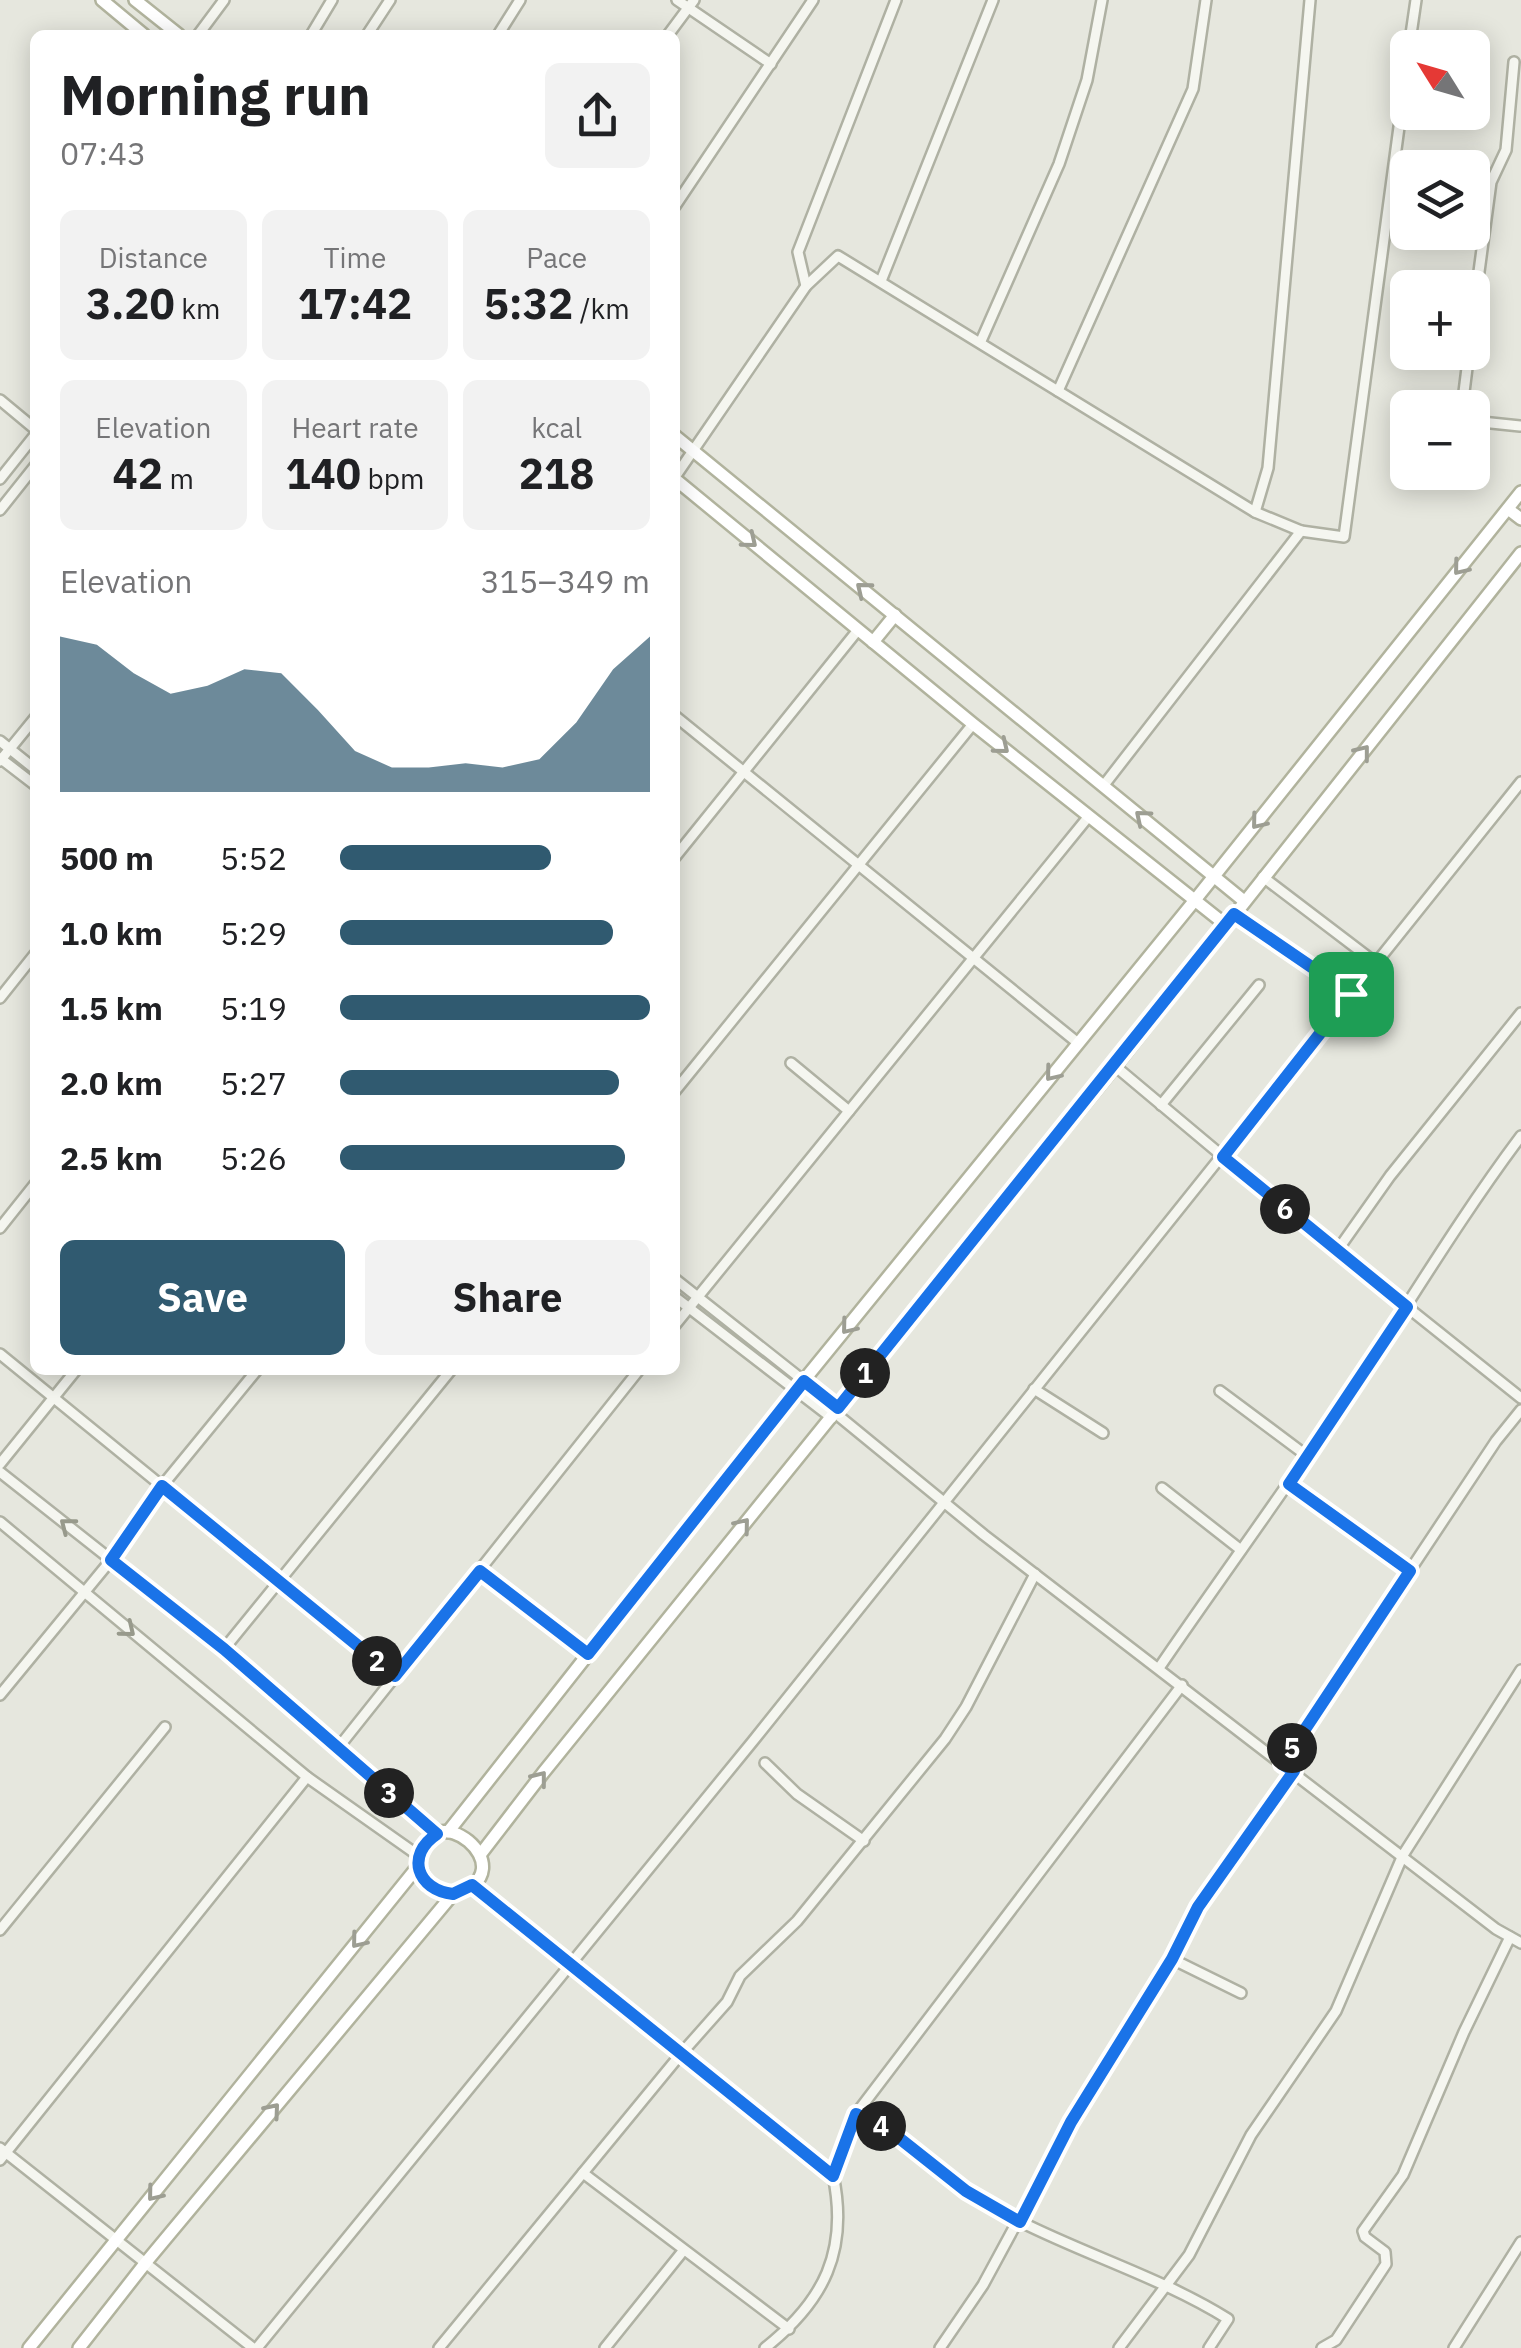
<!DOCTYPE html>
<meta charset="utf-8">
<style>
body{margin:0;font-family:"IBM Plex Sans",sans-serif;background:#f2f2f2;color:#202124;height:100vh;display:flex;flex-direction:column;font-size:38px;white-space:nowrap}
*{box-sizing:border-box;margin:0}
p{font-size:32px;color:#757577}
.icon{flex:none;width:55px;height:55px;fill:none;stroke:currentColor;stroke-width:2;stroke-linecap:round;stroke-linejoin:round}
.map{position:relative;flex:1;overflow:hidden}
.details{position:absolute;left:30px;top:30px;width:650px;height:1345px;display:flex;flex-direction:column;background:#fff;border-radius:15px;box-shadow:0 5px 25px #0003}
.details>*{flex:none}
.needle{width:65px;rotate:307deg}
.controls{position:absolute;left:1390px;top:30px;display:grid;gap:20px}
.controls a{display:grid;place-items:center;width:100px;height:100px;border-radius:15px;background:#fff;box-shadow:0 5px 25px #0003;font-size:50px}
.pin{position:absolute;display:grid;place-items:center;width:85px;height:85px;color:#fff;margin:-42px;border-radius:20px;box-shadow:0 5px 15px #0006}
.km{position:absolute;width:50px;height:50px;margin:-25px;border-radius:50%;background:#222;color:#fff;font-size:28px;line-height:50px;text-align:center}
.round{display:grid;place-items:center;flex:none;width:105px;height:105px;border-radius:15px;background:#f2f2f2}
.headline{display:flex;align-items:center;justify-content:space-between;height:170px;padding:0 30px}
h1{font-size:55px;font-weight:700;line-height:75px}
.stats{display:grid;grid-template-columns:repeat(3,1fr);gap:15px;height:170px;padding:10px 30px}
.stats div{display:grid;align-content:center;border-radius:15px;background:#f2f2f2;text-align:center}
.stats b{font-size:42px;font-weight:700}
.stats small{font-size:28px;font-weight:400}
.stats p{font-size:28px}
.chart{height:280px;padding:20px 30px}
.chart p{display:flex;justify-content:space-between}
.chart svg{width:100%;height:180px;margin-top:10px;fill:#305a70;opacity:.7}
.primary-button{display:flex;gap:20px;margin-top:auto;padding:20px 30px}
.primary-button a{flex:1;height:115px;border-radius:15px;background:#305a70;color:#fff;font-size:40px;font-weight:700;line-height:115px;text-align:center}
.primary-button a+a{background:#f2f2f2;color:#202124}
ul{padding:0 30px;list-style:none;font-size:32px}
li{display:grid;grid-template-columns:160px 120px 1fr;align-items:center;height:75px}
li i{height:25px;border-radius:12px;background:#305a70}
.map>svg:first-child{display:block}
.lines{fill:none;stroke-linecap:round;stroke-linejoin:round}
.minor-casing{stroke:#afb1a3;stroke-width:14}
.major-casing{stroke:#b1b39d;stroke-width:16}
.minor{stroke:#f5f6f0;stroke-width:9}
.major{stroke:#fff;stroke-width:11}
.oneway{stroke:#9d9e93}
.oneway2{stroke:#989a8c}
.route-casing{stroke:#fff;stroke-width:20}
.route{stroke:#1a73e8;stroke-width:12}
</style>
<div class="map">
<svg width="1521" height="2348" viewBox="0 0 1521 2348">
<rect width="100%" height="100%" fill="#e6e7de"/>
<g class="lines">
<g class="minor-casing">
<g id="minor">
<path d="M 677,0 L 771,64"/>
<path d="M 198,35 L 224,0"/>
<path d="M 311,35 L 332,0"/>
<path d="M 367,35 L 390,0"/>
<path d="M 498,35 L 520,0"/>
<path d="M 668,35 L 694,0"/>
<path d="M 1409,48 L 1416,0"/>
<path d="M 675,206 L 813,0"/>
<path d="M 881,281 L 993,0"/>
<path d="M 806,286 L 798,252 L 896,0"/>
<path d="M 1472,324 L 1491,182 L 1506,150 L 1514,62"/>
<path d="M 981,341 L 1059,164 L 1087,80 L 1102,0"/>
<path d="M 1058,391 L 1193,89 L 1206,0"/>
<path d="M 0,400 L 35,429"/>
<path d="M 1462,408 L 1469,352"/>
<path d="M 1472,421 L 1520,426"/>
<path d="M 675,477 L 806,286 L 838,256 L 1255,512 L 1301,531 L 1104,785"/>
<path d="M 0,479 L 35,435"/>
<path d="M 0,510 L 35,466"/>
<path d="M 1255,512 L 1268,468 L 1310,0"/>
<path d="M 1301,531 L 1344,537 L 1408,60"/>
<path d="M 675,716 L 1078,1043"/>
<path d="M 0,741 L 35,769"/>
<path d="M 0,758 L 35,785"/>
<path d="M 0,761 L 35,718"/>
<path d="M 675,857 L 858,630"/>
<path d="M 1263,877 L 1376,963"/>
<path d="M 1234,914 L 1351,995"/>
<path d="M 0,998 L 35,954"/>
<path d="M 791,1063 L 849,1111"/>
<path d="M 1115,1066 L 1307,1227 L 1521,1398"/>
<path d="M 675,1091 L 973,724"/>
<path d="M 1161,1105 L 1259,985"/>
<path d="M 0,1228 L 35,1184"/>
<path d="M 1337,1251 L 1390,1176 L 1521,1013"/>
<path d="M 675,1279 L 838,1408 L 840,1417 L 984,1535 L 1496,1929 L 1521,1943"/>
<path d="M 675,1297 L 832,1418"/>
<path d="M 675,1325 L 1089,816"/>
<path d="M 0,1354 L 395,1676"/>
<path d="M 1034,1389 L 1103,1433"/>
<path d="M 1220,1391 L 1307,1456"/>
<path d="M 0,1464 L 76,1370"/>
<path d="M 0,1472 L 224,1649 L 437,1834"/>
<path d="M 1289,1484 L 1410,1571"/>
<path d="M 1162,1488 L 1241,1550"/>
<path d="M 0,1522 L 307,1777 L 419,1856"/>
<path d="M 479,1571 L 588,1654"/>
<path d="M 224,1649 L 451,1370"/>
<path d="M 1159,1668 C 1221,1577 1286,1489 1347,1397 C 1405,1310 1458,1220 1521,1136"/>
<path d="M 0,1695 L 111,1560 L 162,1486 L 257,1370"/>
<path d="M 338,1748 L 639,1370"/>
<path d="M 765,1763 L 797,1794 L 864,1841"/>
<path d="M 1282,1763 L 1496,1441 L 1521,1410"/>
<path d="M 472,1885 L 833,2175 C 849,2251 824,2301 765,2348"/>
<path d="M 0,1930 L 165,1727"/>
<path d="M 1172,1959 L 1241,1993"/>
<path d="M 856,2114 C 915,2144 961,2192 1021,2222 C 1089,2256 1164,2279 1228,2319 L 1209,2348"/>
<path d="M 0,2148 L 253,2348"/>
<path d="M 0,2160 L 307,1777"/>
<path d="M 583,2173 L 789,2329"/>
<path d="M 833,2175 L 856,2114 L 1182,1685"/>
<path d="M 257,2348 L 753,1741 L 1521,782"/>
<path d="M 439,2348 L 680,2055 L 727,2002 L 740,1976 L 797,1921 L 945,1739 L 966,1707 L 1035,1574"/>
<path d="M 605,2348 L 683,2251"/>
<path d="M 940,2348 L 983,2285 L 1071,2122 L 1172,1959 L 1198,1907 L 1294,1771"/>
<path d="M 1119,2348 L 1189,2255 L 1251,2135 L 1336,2011 L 1403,1855 L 1521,1670"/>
<path d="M 1322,2348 L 1336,2340 L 1386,2264 L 1385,2252 L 1365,2237 L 1363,2231 L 1403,2175 L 1464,2032 L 1510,1937"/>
<path d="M 1454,2348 L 1521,2242"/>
</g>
</g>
<g class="major-casing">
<g id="major">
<path d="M 102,0 L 144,35"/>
<path d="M 135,0 L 179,35"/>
<path d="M 675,436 L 1244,901"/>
<path d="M 675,479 L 973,724 L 1226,925"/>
<path d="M 1508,509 L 1521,519"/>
<path d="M 873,642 L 895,615"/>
<path d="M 448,1832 L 796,1390 L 1195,900 L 1521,492"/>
<path d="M 480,1855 L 543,1773 L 1115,1066 L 1521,553"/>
<path d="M 29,2348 L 419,1865 C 426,1784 533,1873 453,1894 L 429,1887 L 419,1865"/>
<path d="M 79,2348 L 147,2261 L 453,1894"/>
</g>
</g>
<use href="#minor" class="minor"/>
<use href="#major" class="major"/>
</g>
<defs><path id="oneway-chevron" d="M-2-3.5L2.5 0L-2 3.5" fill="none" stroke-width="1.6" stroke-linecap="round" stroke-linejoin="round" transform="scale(2.5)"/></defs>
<g class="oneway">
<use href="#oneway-chevron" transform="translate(750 541) rotate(39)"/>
<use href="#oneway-chevron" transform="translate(1460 568) rotate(129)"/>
<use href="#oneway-chevron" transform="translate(863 589) rotate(-141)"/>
<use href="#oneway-chevron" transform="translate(1002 747) rotate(39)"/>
<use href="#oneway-chevron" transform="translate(1363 752) rotate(-52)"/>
<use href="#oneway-chevron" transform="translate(1142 817) rotate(-140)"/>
<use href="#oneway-chevron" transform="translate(1258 822) rotate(129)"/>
<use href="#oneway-chevron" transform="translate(1052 1074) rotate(129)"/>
<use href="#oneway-chevron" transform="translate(848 1327) rotate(129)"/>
<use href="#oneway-chevron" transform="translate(743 1525) rotate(-51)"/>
<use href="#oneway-chevron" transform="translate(540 1778) rotate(-52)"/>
<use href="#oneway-chevron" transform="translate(358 1941) rotate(129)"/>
<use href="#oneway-chevron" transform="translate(273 2110) rotate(-50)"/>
<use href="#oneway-chevron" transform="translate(154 2194) rotate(129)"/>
</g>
<g class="oneway2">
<use href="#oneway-chevron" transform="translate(67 1525) rotate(-142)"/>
<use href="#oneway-chevron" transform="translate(128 1630) rotate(39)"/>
</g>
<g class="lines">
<g class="route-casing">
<path id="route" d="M 1234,914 L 1351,994 L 1223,1157 L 1407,1307 L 1289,1484 L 1410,1571 L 1282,1764 L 1294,1771 L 1198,1907 L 1172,1959 L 1071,2122 L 1020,2222 L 966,2191 L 889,2130 L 856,2114 L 833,2176 L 472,1885 L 453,1894 C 417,1890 405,1855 437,1834 L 224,1649 L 111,1560 L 162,1486 L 395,1676 L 480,1571 L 588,1654 L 804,1381 L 838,1408 Z"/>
</g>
<use href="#route" class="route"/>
</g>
</svg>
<div class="controls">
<a><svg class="needle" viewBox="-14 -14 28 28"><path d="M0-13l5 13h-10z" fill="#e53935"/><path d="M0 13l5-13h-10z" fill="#757577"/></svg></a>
<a><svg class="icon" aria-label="layers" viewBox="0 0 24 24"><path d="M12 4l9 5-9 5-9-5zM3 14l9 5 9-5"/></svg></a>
<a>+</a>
<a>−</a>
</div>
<div class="pin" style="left:1351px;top:994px;background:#1e9e55"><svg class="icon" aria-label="arrive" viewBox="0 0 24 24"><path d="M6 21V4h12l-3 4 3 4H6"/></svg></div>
<b class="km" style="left:865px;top:1373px">1</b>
<b class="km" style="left:377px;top:1661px">2</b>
<b class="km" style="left:389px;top:1793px">3</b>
<b class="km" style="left:881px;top:2126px">4</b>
<b class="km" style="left:1292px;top:1748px">5</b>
<b class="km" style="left:1285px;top:1209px">6</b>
<section class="details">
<div class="headline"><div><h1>Morning run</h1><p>07:43</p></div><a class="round"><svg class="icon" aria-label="share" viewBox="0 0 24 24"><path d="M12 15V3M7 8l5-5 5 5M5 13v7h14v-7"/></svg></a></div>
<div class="stats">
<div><p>Distance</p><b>3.20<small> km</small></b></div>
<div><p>Time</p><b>17:42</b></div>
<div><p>Pace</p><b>5:32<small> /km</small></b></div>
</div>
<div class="stats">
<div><p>Elevation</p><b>42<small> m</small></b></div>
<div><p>Heart rate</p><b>140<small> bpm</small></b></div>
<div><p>kcal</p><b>218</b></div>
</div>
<div class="chart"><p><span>Elevation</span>315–349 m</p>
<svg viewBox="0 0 160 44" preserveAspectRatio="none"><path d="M0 44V6L10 8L20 15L30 20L40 18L50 14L60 15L70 24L80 34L90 38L100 38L110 37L120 38L130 36L140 27L150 14L160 6V44z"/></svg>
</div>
<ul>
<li><b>500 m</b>5:52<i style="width:68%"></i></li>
<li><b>1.0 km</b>5:29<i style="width:88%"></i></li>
<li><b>1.5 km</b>5:19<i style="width:100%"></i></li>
<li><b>2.0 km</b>5:27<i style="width:90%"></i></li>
<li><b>2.5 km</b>5:26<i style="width:92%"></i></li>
</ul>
<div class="primary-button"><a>Save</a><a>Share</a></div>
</section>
</div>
